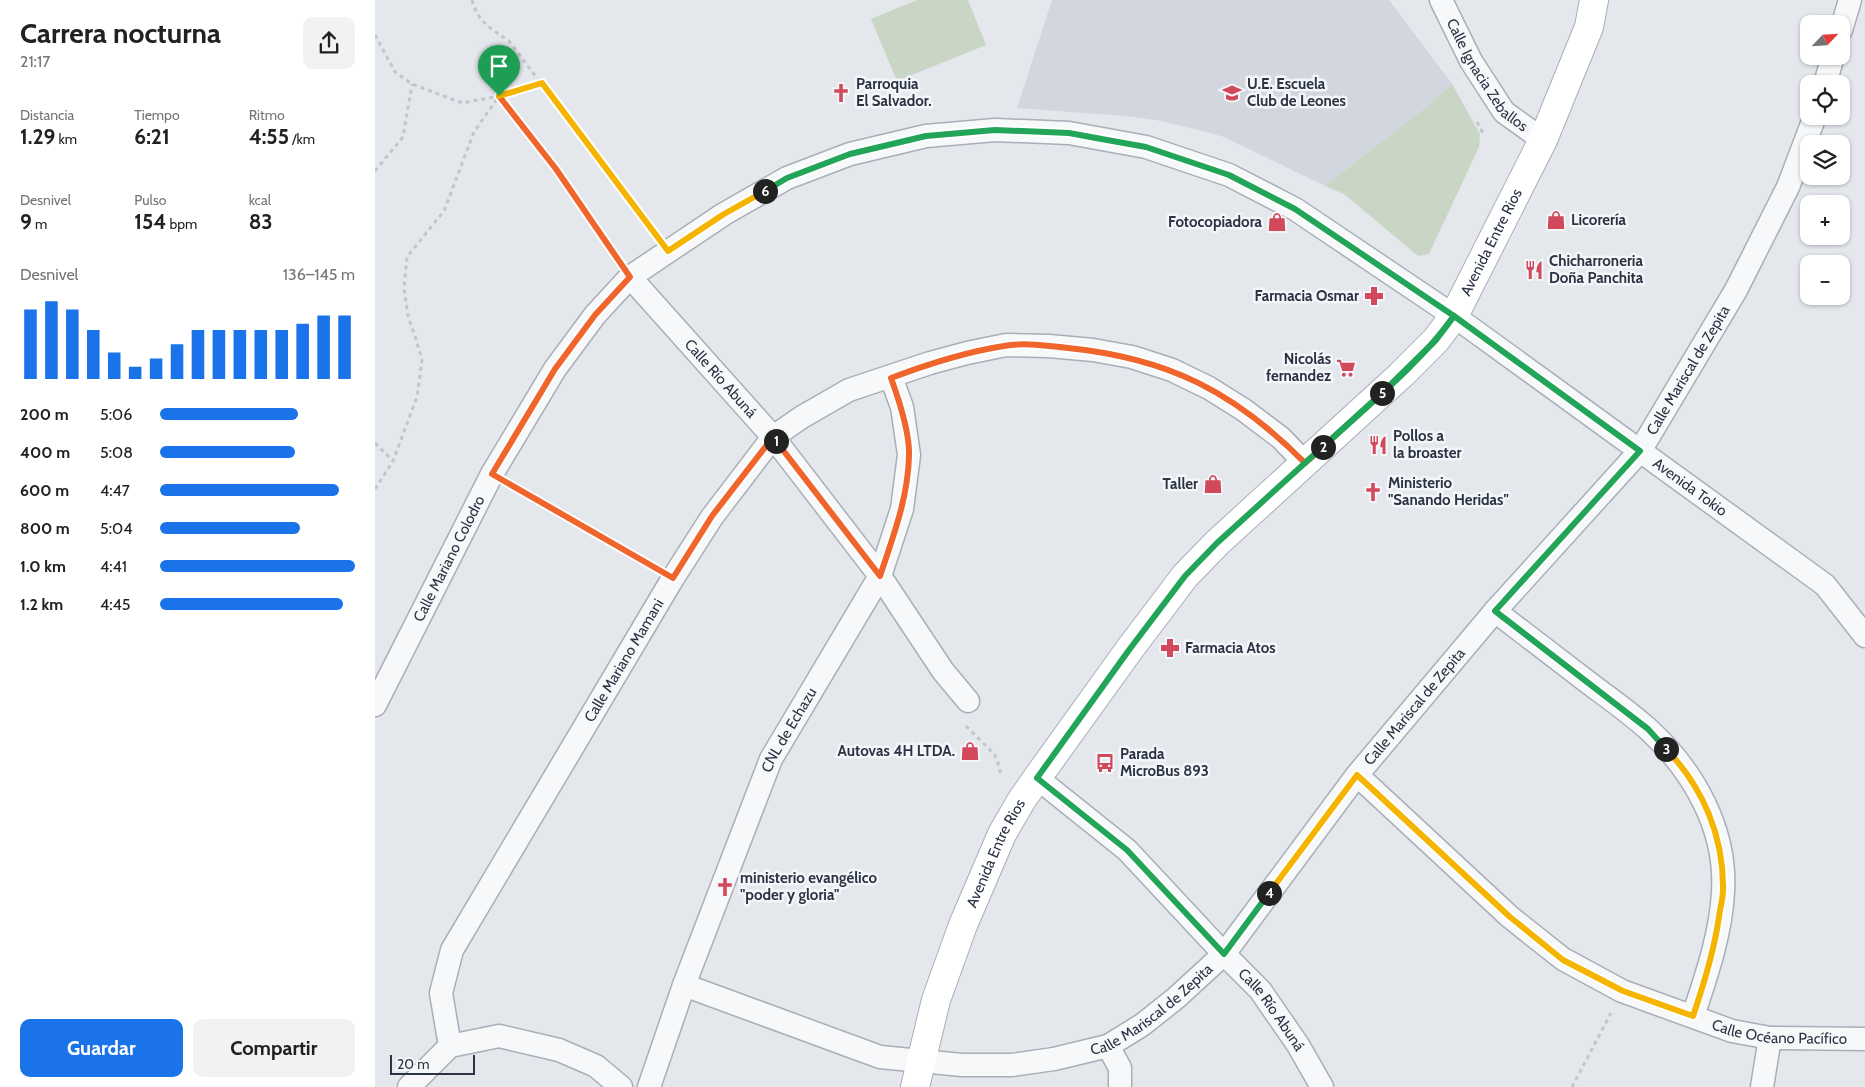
<!DOCTYPE html>
<html lang="es">
<meta charset="utf-8">
<style>
body{margin:0;font-family:Cabin,sans-serif;background:#f2f2f2;color:#202124;height:100vh;display:flex;flex-direction:column;font-size:19px;white-space:nowrap}
*{box-sizing:border-box;margin:0}
p{font-size:16px;color:#757577}
.icon{flex:none;width:28px;height:28px;fill:none;stroke:currentColor;stroke-width:2;stroke-linecap:round;stroke-linejoin:round}
.map{position:relative;flex:1;overflow:hidden}
.panel{display:flex;flex-direction:column;background:#fff;width:375px}
.panel>*{flex:none}
.needle{width:32px;rotate:65deg}
.buttons{position:absolute;left:1425px;top:15px;display:grid;gap:10px}
.buttons a{display:grid;place-items:center;width:50px;height:50px;border-radius:10px;background:#fff;box-shadow:0 1px 4px #0004;font-size:25px}
.scale{position:absolute;left:15px;bottom:12px;width:85px;box-sizing:border-box;padding-left:5px;border:2px solid #2b3445;border-top:0;font-size:14px;line-height:18px;white-space:nowrap;color:#2b3445;-webkit-text-stroke:4px #f4f6f9;paint-order:stroke}
.pin{position:absolute;display:grid;place-items:center;width:42px;height:42px;color:#fff;margin:-51px -21px;border-radius:50% 50% 50% 0;rotate:-45deg;box-shadow:0 0 5px #0007}
.pin .icon{rotate:45deg}
.km{position:absolute;width:25px;height:25px;margin:-12px;border-radius:50%;background:#222;color:#fff;font-size:14px;line-height:25px;text-align:center}
.round{display:grid;place-items:center;flex:none;width:52px;height:52px;border-radius:10px;background:#f2f2f2}
.headline{display:flex;align-items:center;justify-content:space-between;height:85px;padding:0 20px}
h1{font-size:28px;font-weight:700;line-height:38px}
.stats{display:grid;grid-template-columns:repeat(3,1fr);gap:8px;height:85px;padding:5px 20px}
.stats div{display:grid;align-content:center}
.stats b{font-size:21px;font-weight:700}
.stats small{font-size:14px;font-weight:400}
.stats p{font-size:14px}
.chart{height:140px;padding:10px 20px}
.chart p{display:flex;justify-content:space-between}
.chart svg{width:100%;height:90px;margin-top:5px;stroke:#1a73e8;stroke-width:6}
.button{display:flex;gap:10px;margin-top:auto;padding:10px 20px}
.button a{flex:1;height:58px;border-radius:10px;background:#1a73e8;color:#fff;font-size:20px;font-weight:700;line-height:58px;text-align:center}
.button a+a{background:#f2f2f2;color:#202124}
ul{padding:0 20px;list-style:none;font-size:16px}
li{display:grid;grid-template-columns:80px 60px 1fr;align-items:center;height:38px}
li i{height:12px;border-radius:6px;background:#1a73e8}
main{display:flex;flex:1;min-height:0}
.map>svg:first-child{display:block}
.built{fill:#d2d6de}
.green{fill:#c9d6c5}
.lines{fill:none;stroke-linecap:round;stroke-linejoin:round}
.minor-casing{stroke:#a9aeb7;stroke-width:25}
.secondary-casing{stroke:#a9aeb7;stroke-width:30}
.path{stroke:#c2c5cb;stroke-width:3;stroke-dasharray:4 4;stroke-linecap:butt}
.minor{stroke:#f7f8fa;stroke-width:22}
.secondary{stroke:#fff;stroke-width:28}
.split-1-casing{stroke:#fff;stroke-width:10}
.split-2-casing{stroke:#fff;stroke-width:10}
.split-3-casing{stroke:#fff;stroke-width:10}
.split-4-casing{stroke:#fff;stroke-width:10}
.split-5-casing{stroke:#fff;stroke-width:10}
.split-6-casing{stroke:#fff;stroke-width:10}
.split-7-casing{stroke:#fff;stroke-width:10}
.split-1{stroke:#f0652b;stroke-width:6}
.split-2{stroke:#f0652b;stroke-width:6}
.split-3{stroke:#22a559;stroke-width:6}
.split-4{stroke:#f5b400;stroke-width:6}
.split-5{stroke:#22a559;stroke-width:6}
.split-6{stroke:#22a559;stroke-width:6}
.split-7{stroke:#f5b400;stroke-width:6}
.labels{text-anchor:middle;dominant-baseline:central;stroke-width:5;stroke-linejoin:round;paint-order:stroke}
.street-label{font-size:15px;fill:#2b3445;stroke:#f4f6f9}
.poi-label{font-size:15px;font-weight:bold;fill:#2b3445;stroke:#f4f6f9;text-anchor:start}
</style>
<main>
<section class="panel">
<div class="headline"><div><h1>Carrera nocturna</h1><p>21:17</p></div><a class="round"><svg class="icon" aria-label="share" viewBox="0 0 24 24"><path d="M12 15V3M7 8l5-5 5 5M5 13v7h14v-7"/></svg></a></div>
<div class="stats">
<div><p>Distancia</p><b>1.29<small> km</small></b></div>
<div><p>Tiempo</p><b>6:21</b></div>
<div><p>Ritmo</p><b>4:55<small> /km</small></b></div>
</div>
<div class="stats">
<div><p>Desnivel</p><b>9<small> m</small></b></div>
<div><p>Pulso</p><b>154<small> bpm</small></b></div>
<div><p>kcal</p><b>83</b></div>
</div>
<div class="chart"><p><span>Desnivel</span>136–145 m</p>
<svg viewBox="0 0 160 44" preserveAspectRatio="none"><path d="M5 44V10M15 44V6M25 44V10M35 44V20M45 44V31M55 44V38M65 44V34M75 44V27M85 44V20M95 44V20M105 44V20M115 44V20M125 44V20M135 44V17M145 44V13M155 44V13"/></svg>
</div>
<ul>
<li><b>200 m</b>5:06<i style="width:71%"></i></li>
<li><b>400 m</b>5:08<i style="width:69%"></i></li>
<li><b>600 m</b>4:47<i style="width:92%"></i></li>
<li><b>800 m</b>5:04<i style="width:72%"></i></li>
<li><b>1.0 km</b>4:41<i style="width:100%"></i></li>
<li><b>1.2 km</b>4:45<i style="width:94%"></i></li>
</ul>
<div class="button"><a>Guardar</a><a>Compartir</a></div>
</section>
<div class="map">
<svg width="1490" height="1087" viewBox="0 0 1490 1087">
<rect width="100%" height="100%" fill="#e4e7ec"/>
<path class="built" d="M 677,0 L 1014,0 L 1077,84 L 1056,103 L 950,186 L 849,137 L 824,130 L 781,120 L 750,116 L 642,108 Z"/>
<g class="green">
<path d="M 542,0 L 593,0 L 611,45 L 522,81 L 496,19 Z"/>
<path d="M 1077,84 L 1105,134 L 1104,147 L 1054,254 L 1043,256 L 969,194 L 950,186 L 1056,103 Z"/>
</g>
<g class="lines">
<g class="minor-casing">
<g id="minor">
<path id="s1" d="M 1066,0 L 1096,61 L 1129,112 L 1168,140"/>
<path d="M 1466,30 L 1475,0"/>
<path d="M 1450,84 L 1458,56"/>
<path id="s2" d="M 255,277 L 398,437 L 505,576 L 568,671 L 593,701"/>
<path d="M 1120,611 C 1150,634 1180,657 1210,680 C 1231,696 1253,711 1273,729 C 1318,770 1352,829 1348,892 C 1346,934 1331,977 1318,1016"/>
<path id="s3" d="M 0,705 L 117,474 L 180,369 L 220,315 L 255,277 L 349,214 L 412,178 L 475,154 L 551,136 L 620,130 L 694,133 L 771,147 L 854,175 L 920,209 L 1079,316 L 1450,585 L 1490,636"/>
<path id="s4" d="M 982,775 L 1135,917 L 1188,959 L 1247,991 L 1357,1031 L 1395,1038 L 1490,1039"/>
<path id="s5" d="M 662,778 L 752,850 L 849,954 L 885,990 L 923,1045 L 947,1087"/>
<path id="s6" d="M 309,985 L 505,1057 L 587,1065 L 637,1065 L 679,1059 L 733,1046 L 767,1025 L 801,998 L 849,954 L 982,775 L 1120,611 L 1265,451 L 1361,290 L 1413,187 L 1440,116"/>
<path id="s7" d="M 75,1046 L 66,993 L 77,950 L 298,578 L 337,517 L 398,437 L 427,417 L 474,390 L 555,363 L 592,353 L 631,345 L 674,346 L 718,350 L 757,357 L 797,370 L 834,388 L 869,410 L 906,438 L 930,463"/>
<path d="M 733,1046 L 745,1068 L 745,1087"/>
<path d="M 34,1087 L 75,1046 L 124,1036 L 184,1050 L 221,1066 L 246,1087"/>
<path id="s8" d="M 274,1087 L 309,985 L 396,759 L 505,576 L 527,509 L 534,455 L 527,407 L 516,377"/>
<path d="M 1387,1087 L 1395,1038"/>
</g>
</g>
<g class="secondary-casing">
<g id="secondary">
<path id="s9" d="M 540,1087 L 561,1000 L 588,925 L 627,834 L 646,801 L 662,778 L 754,650 L 810,576 L 842,543 L 1026,375 L 1061,340 L 1079,316 L 1168,140 L 1214,27 L 1219,0"/>
</g>
</g>
<g class="path">
<path d="M 97,0 C 103,22 115,28 134,41 L 277,230"/>
<path d="M 0,35 L 20,72 L 37,84 L 87,103 L 124,96 L 181,169 L 240,256"/>
<path d="M 1102,122 L 1109,135"/>
<path d="M 0,171 L 28,137 L 37,84"/>
<path d="M 0,443 L 18,461"/>
<path d="M 138,486 L 276,566"/>
<path d="M 0,489 L 18,461 L 42,397 L 47,360 L 41,339 L 33,316 L 29,288 L 32,257 L 69,211 L 99,132 L 124,96 L 167,83"/>
<path d="M 591,726 L 619,754 L 622,759 L 626,775"/>
<path d="M 1197,1087 L 1236,1013"/>
</g>
<use href="#minor" class="minor"/>
<use href="#secondary" class="secondary"/>
</g>
<g class="lines">
<g class="split-1-casing">
<path id="split-1" d="M 124,96 L 181,169 L 255,277 L 220,315 L 180,369 L 117,474 L 298,578 L 337,516 L 398,437 L 401,441"/>
</g>
<g class="split-2-casing">
<path id="split-2" d="M 401,441 L 505,576 C 518,537 533,498 534,456 C 535,432 524,400 516,378 C 553,364 590,352 629,346 C 649,342 673,346 693,348 C 793,358 860,392 930,463 L 948,447"/>
</g>
<g class="split-3-casing">
<path id="split-3" d="M 948,447 C 993,405 1043,366 1079,316 L 1265,451 L 1120,611 L 1273,729 L 1291,749"/>
</g>
<g class="split-4-casing">
<path id="split-4" d="M 894,893 L 982,775 L 1135,917 L 1188,960 L 1248,991 L 1318,1016 C 1329,984 1339,951 1344,917 C 1345,908 1348,899 1348,890 C 1349,837 1328,787 1291,749"/>
</g>
<g class="split-5-casing">
<path id="split-5" d="M 894,893 L 849,954 L 752,850 L 662,778 L 754,650 L 810,576 L 842,543 L 1007,393"/>
</g>
<g class="split-6-casing">
<path id="split-6" d="M 390,191 L 412,178 L 475,154 L 551,136 L 620,130 L 694,133 L 732,140 L 771,147 L 854,175 L 920,209 L 1079,316 L 1061,340 L 1007,393"/>
</g>
<g class="split-7-casing">
<path id="split-7" d="M 124,96 L 167,83 L 293,251 L 349,214 L 390,191"/>
</g>
<use href="#split-1" class="split-1"/>
<use href="#split-2" class="split-2"/>
<use href="#split-3" class="split-3"/>
<use href="#split-4" class="split-4"/>
<use href="#split-5" class="split-5"/>
<use href="#split-6" class="split-6"/>
<use href="#split-7" class="split-7"/>
</g>
<defs>
<g id="church-bare" transform="scale(1.5)"><path d="M-1.2-6h2.4v3.5h3.3v2.4h-3.3V6h-2.4V-.1h-3.3v-2.4h3.3Z" fill="#d1495b" stroke="#f4f6f9" stroke-width="2.5" paint-order="stroke"/></g>
<g id="school-bare" transform="scale(1.5)"><path d="M0-5L7-2L0 1L-7-2ZM-4 1L0 2.5L4 1V4Q0 6-4 4Z" fill="#d1495b" stroke="#f4f6f9" stroke-width="2.5" paint-order="stroke"/></g>
<g id="shop-bare" transform="scale(1.5)"><path d="M-5-2.5h2.3a2.7 3.5 0 0 1 5.4 0H5L5.5 6h-11ZM-1.5-2.5h3a1.5 2.3 0 0 0-3 0Z" fill="#d1495b" stroke="#f4f6f9" stroke-width="2.5" paint-order="stroke"/></g>
<g id="restaurant-bare" transform="scale(1.5)"><path d="M-5-6h1v4h1v-4h1v4h1v-4h1v5L-1.5 .5V6h-2V.5L-5-1ZM5-6V6H3V1.5H1.5Q1.5-4 5-6Z" fill="#d1495b" stroke="#f4f6f9" stroke-width="2.5" paint-order="stroke"/></g>
<g id="pharmacy-bare" transform="scale(1.5)"><path d="M-2-6h4v4h4v4h-4v4h-4v-4h-4v-4h4Z" fill="#d1495b" stroke="#f4f6f9" stroke-width="2.5" paint-order="stroke"/></g>
<g id="supermarket-bare" transform="scale(1.5)"><path d="M-6-5.5h2.5l.6 2H6L4.5 2H-2.5L-4.4-4H-6ZM-1.5 3.2a1.3 1.3 0 1 0 .1 0ZM3 3.2a1.3 1.3 0 1 0 .1 0Z" fill="#d1495b" stroke="#f4f6f9" stroke-width="2.5" paint-order="stroke"/></g>
<g id="bus-bare" transform="scale(1.5)"><path d="M-5-6H5V4H4V6H2V4H-2V6H-4V4H-5ZM-3.5-4V0h7V-4ZM-3.5 1.2v1.5H-2V1.2ZM2 1.2v1.5H3.5V1.2Z" fill="#d1495b" stroke="#f4f6f9" stroke-width="2.5" paint-order="stroke"/></g>
</defs>
<g fill-rule="evenodd">
<use href="#church-bare" x="466" y="93"/>
<use href="#school-bare" x="857" y="93"/>
<use href="#shop-bare" x="1181" y="220"/>
<use href="#shop-bare" x="902" y="222"/>
<use href="#restaurant-bare" x="1159" y="270"/>
<use href="#pharmacy-bare" x="999" y="296"/>
<use href="#supermarket-bare" x="971" y="368"/>
<use href="#restaurant-bare" x="1003" y="445"/>
<use href="#shop-bare" x="838" y="484"/>
<use href="#church-bare" x="998" y="492"/>
<use href="#pharmacy-bare" x="795" y="648"/>
<use href="#shop-bare" x="595" y="751"/>
<use href="#bus-bare" x="730" y="763"/>
<use href="#church-bare" x="350" y="887"/>
</g>
<g class="labels">
<g class="street-label">
<text stroke="none"><textPath href="#s1" startOffset="89">Calle Ignacia Zeballos</textPath></text>
<text stroke="none"><textPath href="#s9" startOffset="1042">Avenida Entre Rios</textPath></text>
<text stroke="none"><textPath href="#s6" startOffset="1335">Calle Mariscal de Zepita</textPath></text>
<text stroke="none"><textPath href="#s2" startOffset="136">Calle Río Abuná</textPath></text>
<text stroke="none"><textPath href="#s3" startOffset="1698">Avenida Tokio</textPath></text>
<text stroke="none"><textPath href="#s3" startOffset="164">Calle Mariano Colodro</textPath></text>
<text stroke="none"><textPath href="#s7" startOffset="435">Calle Mariano Mamani</textPath></text>
<text stroke="none"><textPath href="#s6" startOffset="900">Calle Mariscal de Zepita</textPath></text>
<text stroke="none"><textPath href="#s8" startOffset="384">CNL de Echazu</textPath></text>
<text stroke="none"><textPath href="#s9" startOffset="248">Avenida Entre Rios</textPath></text>
<text stroke="none"><textPath href="#s6" startOffset="495">Calle Mariscal de Zepita</textPath></text>
<text stroke="none"><textPath href="#s5" startOffset="331">Calle Río Abuná</textPath></text>
<text stroke="none"><textPath href="#s4" startOffset="508">Calle Océano Pacífico</textPath></text>
</g>
<g class="poi-label">
<text x="481" y="84">Parroquia<tspan x="481" dy="17">El Salvador.</tspan></text>
<text x="872" y="84">U.E. Escuela<tspan x="872" dy="17">Club de Leones</tspan></text>
<text x="1196" y="220">Licorería</text>
<text x="887" y="222" text-anchor="end">Fotocopiadora</text>
<text x="1174" y="261">Chicharroneria<tspan x="1174" dy="17">Doña Panchita</tspan></text>
<text x="984" y="296" text-anchor="end">Farmacia Osmar</text>
<text x="956" y="359" text-anchor="end">Nicolás<tspan x="956" dy="17">fernandez</tspan></text>
<text x="1018" y="436">Pollos a<tspan x="1018" dy="17">la broaster</tspan></text>
<text x="1013" y="483">Ministerio<tspan x="1013" dy="17">"Sanando Heridas"</tspan></text>
<text x="823" y="484" text-anchor="end">Taller</text>
<text x="810" y="648">Farmacia Atos</text>
<text x="580" y="751" text-anchor="end">Autovas 4H LTDA.</text>
<text x="745" y="754">Parada<tspan x="745" dy="17">MicroBus 893</tspan></text>
<text x="365" y="878">ministerio evangélico<tspan x="365" dy="17">"poder y gloria"</tspan></text>
</g>
</g>
</svg>
<div class="buttons">
<a><svg class="needle" viewBox="-14 -14 28 28"><path d="M0-13l5 13h-10z" fill="#e53935"/><path d="M0 13l5-13h-10z" fill="#757577"/></svg></a>
<a><svg class="icon" aria-label="locate" viewBox="0 0 24 24"><circle cx="12" cy="12" r="6"/><path d="M12 2v4M12 18v4M2 12h4M18 12h4"/></svg></a>
<a><svg class="icon" aria-label="layers" viewBox="0 0 24 24"><path d="M12 4l9 5-9 5-9-5zM3 14l9 5 9-5"/></svg></a>
<a>+</a>
<a>−</a>
</div>
<div class="scale">20 m</div>
<div class="pin" style="left:124px;top:96px;background:#1e9e55"><svg class="icon" aria-label="arrive" viewBox="0 0 24 24"><path d="M6 21V4h12l-3 4 3 4H6"/></svg></div>
<b class="km" style="left:401px;top:441px">1</b>
<b class="km" style="left:948px;top:447px">2</b>
<b class="km" style="left:1291px;top:749px">3</b>
<b class="km" style="left:894px;top:893px">4</b>
<b class="km" style="left:1007px;top:393px">5</b>
<b class="km" style="left:390px;top:191px">6</b>
</div>
</main>
